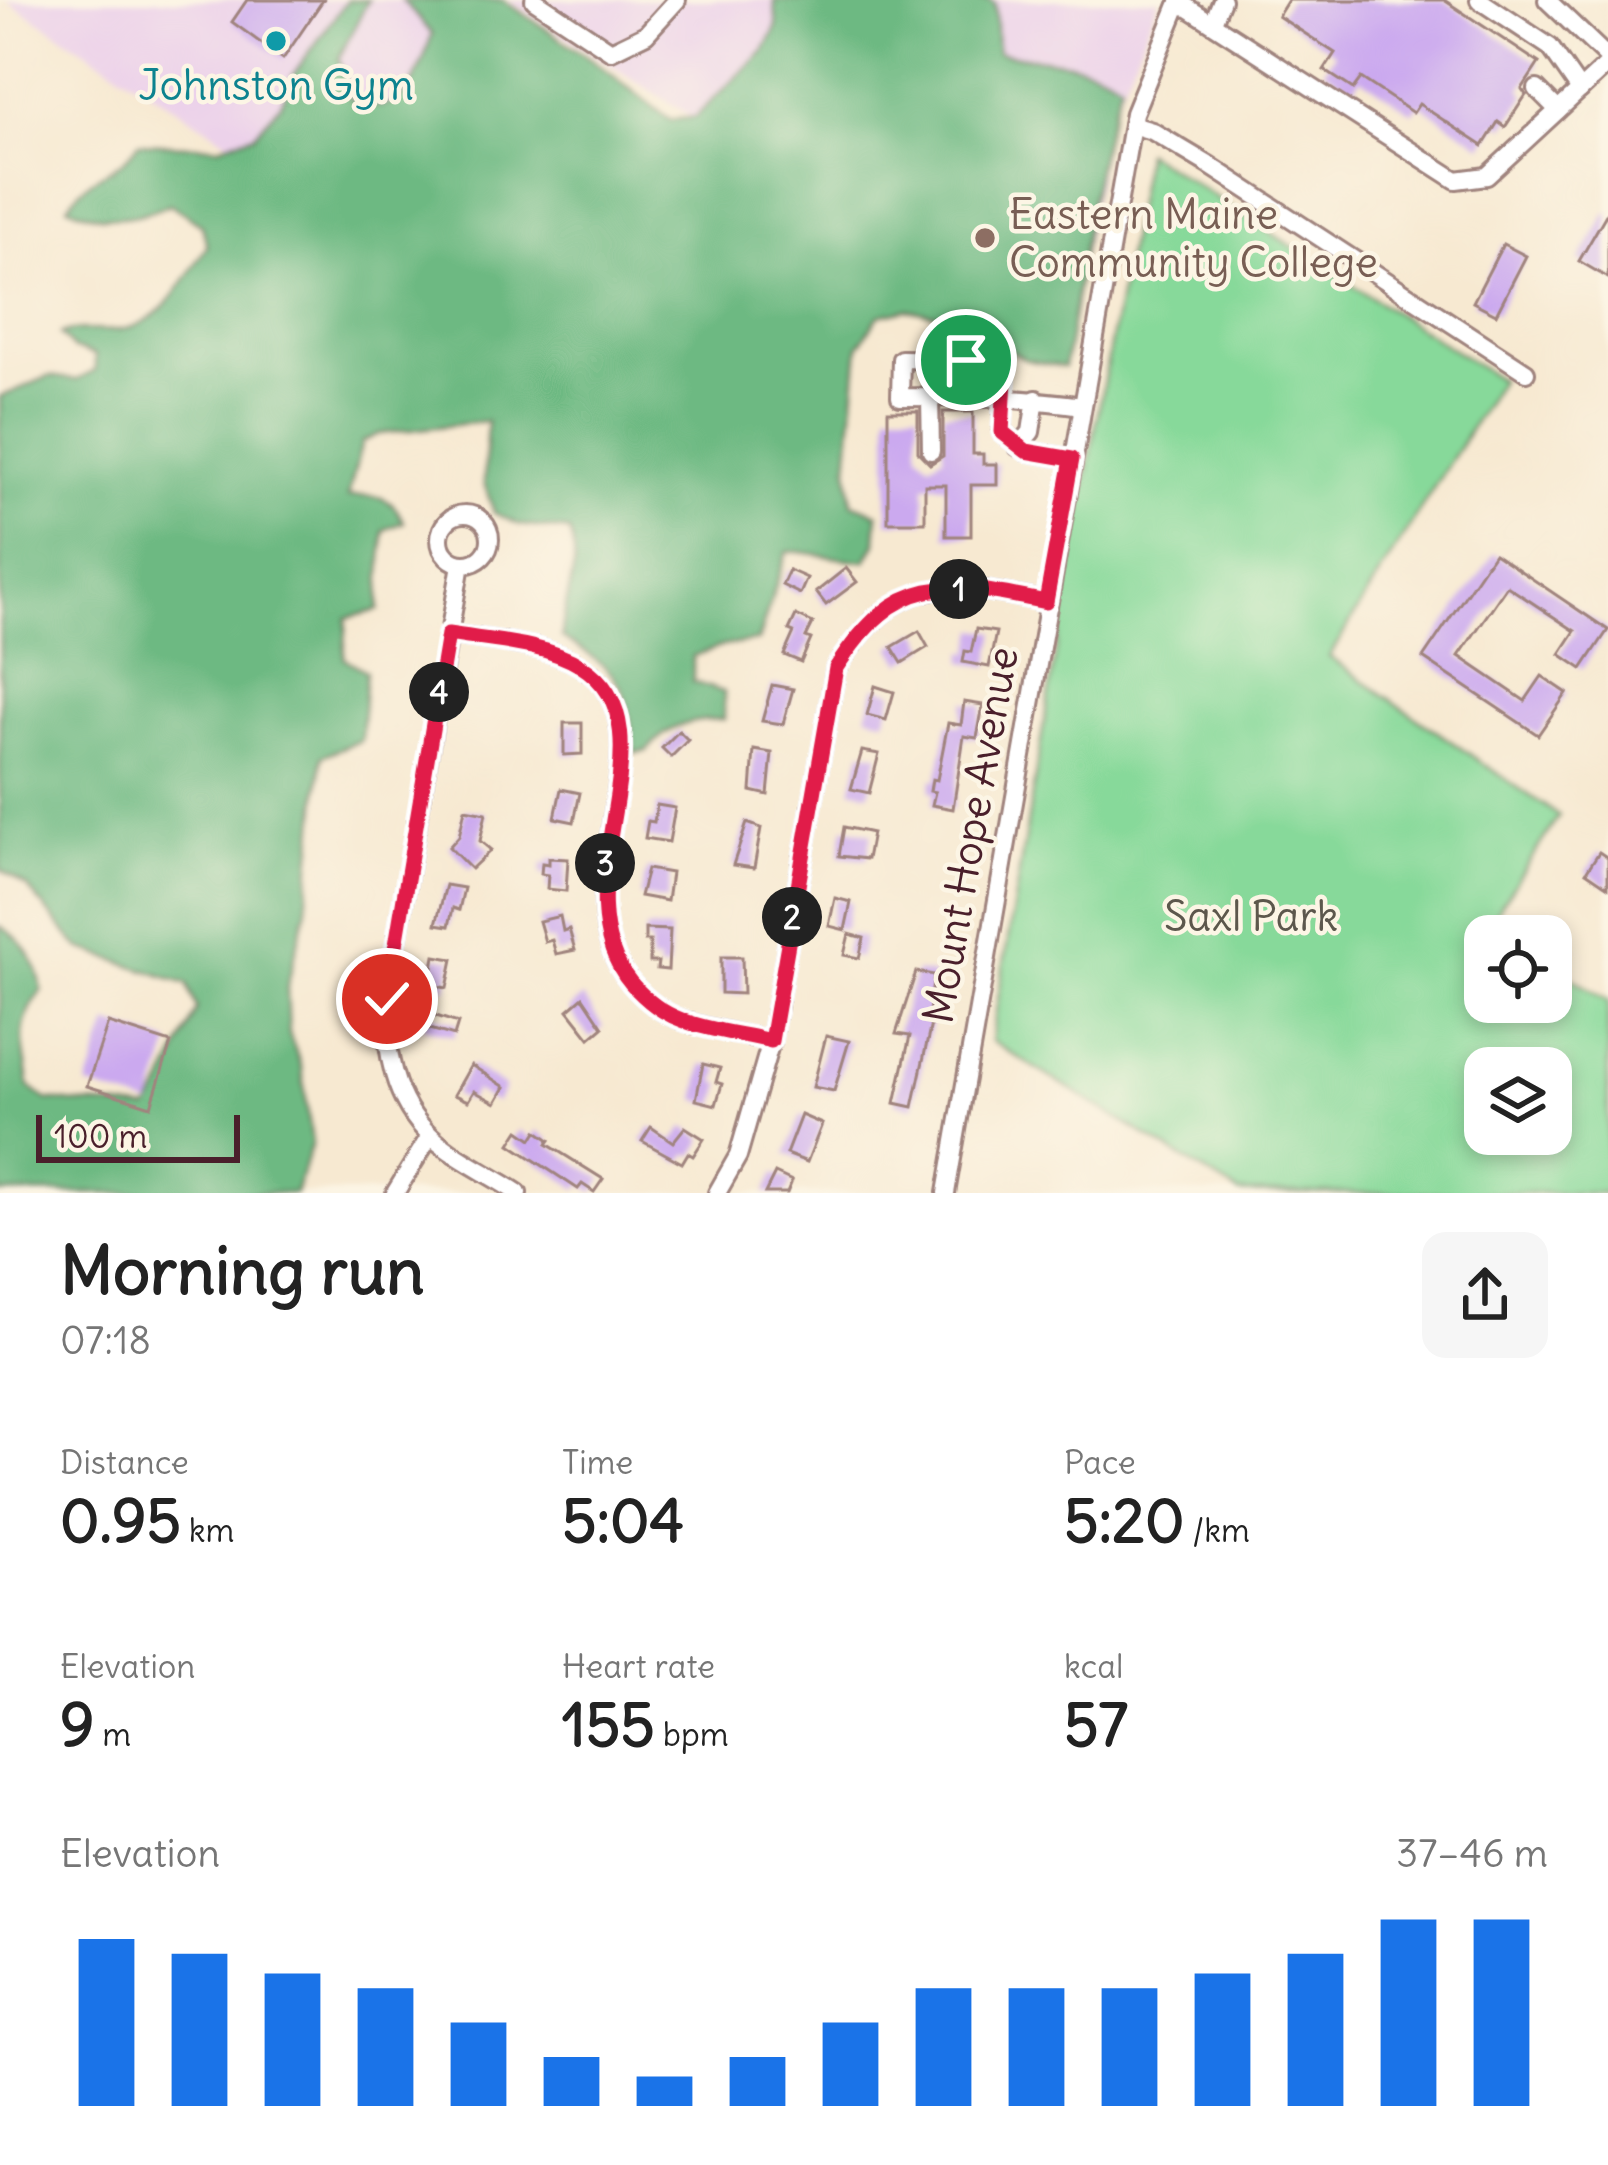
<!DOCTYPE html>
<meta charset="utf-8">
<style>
body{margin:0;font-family:Delius,sans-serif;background:#f6f6f6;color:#222;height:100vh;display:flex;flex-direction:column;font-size:45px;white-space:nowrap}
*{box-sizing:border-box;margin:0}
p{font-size:39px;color:#767676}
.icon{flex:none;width:66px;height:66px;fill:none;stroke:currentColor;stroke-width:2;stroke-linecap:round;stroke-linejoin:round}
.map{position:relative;height:1193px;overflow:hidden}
.sheet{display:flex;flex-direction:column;background:#fff;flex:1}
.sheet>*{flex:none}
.buttons{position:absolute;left:1464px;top:915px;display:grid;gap:24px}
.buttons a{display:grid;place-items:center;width:108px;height:108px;border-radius:24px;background:#fff;box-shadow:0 6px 18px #0003;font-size:60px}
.scale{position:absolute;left:36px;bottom:30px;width:204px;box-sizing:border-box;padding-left:12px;border:6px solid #4a1f2b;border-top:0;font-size:33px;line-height:42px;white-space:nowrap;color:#4a1f2b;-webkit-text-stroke:9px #fcf5e5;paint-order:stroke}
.pin{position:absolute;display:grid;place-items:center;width:102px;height:102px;color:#fff;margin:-51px;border:6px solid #fff;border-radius:50%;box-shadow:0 3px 12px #0007}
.km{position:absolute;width:60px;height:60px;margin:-30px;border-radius:50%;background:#222;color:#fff;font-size:33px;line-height:60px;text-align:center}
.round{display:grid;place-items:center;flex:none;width:126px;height:126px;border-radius:24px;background:#f6f6f6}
.head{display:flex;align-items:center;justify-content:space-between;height:204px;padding:0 60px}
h1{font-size:66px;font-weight:700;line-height:90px}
.stats{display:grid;grid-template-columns:repeat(3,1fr);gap:18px;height:204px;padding:12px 60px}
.stats div{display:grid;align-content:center}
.stats b{font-size:60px;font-weight:700}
.stats small{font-size:33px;font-weight:400}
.stats p{font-size:33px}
.chart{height:336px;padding:24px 60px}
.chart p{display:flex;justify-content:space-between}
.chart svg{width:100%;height:216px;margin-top:12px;stroke:#1a73e8;stroke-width:6}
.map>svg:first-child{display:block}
.built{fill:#ecd1ea}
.green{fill:#87d99a;stroke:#687c62;stroke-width:3;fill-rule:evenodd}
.forest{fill:#6db982;stroke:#5c6c56;stroke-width:3}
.building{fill:#cba9ef}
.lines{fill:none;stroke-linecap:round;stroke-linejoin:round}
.minor-casing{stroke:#a0847e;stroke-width:22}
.minor{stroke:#fff;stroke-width:16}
.route-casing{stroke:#fff;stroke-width:24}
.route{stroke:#e11d48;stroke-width:15}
.culture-dot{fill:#0f9aa8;stroke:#fcf5e5;stroke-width:4.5}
.education-dot{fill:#8d6e63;stroke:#fcf5e5;stroke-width:4.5}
.labels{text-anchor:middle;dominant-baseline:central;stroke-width:9;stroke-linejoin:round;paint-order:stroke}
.culture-label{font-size:42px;fill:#0d838f;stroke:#fcf5e5}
.education-label{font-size:42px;fill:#785e54;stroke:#fcf5e5;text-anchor:start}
.street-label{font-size:42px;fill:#4a1f2b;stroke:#fcf5e5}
.park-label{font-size:42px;fill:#5c574c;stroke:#fcf5e5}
</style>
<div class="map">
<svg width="1608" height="1193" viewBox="0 0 1608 1193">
<rect width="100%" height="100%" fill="#fcf5e5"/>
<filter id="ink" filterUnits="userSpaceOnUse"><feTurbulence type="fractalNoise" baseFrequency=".00833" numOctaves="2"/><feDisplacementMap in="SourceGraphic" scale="24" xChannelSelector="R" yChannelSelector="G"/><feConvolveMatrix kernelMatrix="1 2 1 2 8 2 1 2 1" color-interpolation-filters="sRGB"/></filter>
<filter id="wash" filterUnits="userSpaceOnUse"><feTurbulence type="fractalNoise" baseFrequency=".004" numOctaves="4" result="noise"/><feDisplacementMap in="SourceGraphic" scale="48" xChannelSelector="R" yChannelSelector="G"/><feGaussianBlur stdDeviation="2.7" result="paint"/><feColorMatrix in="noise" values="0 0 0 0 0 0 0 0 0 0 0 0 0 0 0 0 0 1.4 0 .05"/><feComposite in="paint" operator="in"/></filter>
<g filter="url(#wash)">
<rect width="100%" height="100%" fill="#f7e9d1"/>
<g class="built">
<path d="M 6,0 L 445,0 L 455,285 Z"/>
<path d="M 508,0 L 1159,0 L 1108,121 L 1066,354 Z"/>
</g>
<path class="green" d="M 1145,152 L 1500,380 L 1329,657 L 1559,816 L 1490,922 L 1509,936 L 1485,936 L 1485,1002 L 1551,1002 L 1551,964 L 1608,1001 L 1608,1193 L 1239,1193 L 991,1041 L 1067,585 ZM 1551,1068 L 1551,1134 L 1485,1134 L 1485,1068 Z"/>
<path class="forest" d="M 347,0 L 368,0 L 339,58 L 350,99 C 359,101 372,107 380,106 C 413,103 423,60 432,34 L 402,0 L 503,0 L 594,61 L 670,120 L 695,117 L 764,51 L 777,26 L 774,0 L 988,0 L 995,4 L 997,52 C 1041,62 1083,57 1121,83 C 1088,175 1082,272 1064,367 L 1026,360 L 981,332 L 942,315 L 906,309 L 879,315 L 859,346 L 848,467 L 852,503 L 878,513 L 876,543 L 866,561 C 838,560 815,552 787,551 L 758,641 L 723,646 L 693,656 L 693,682 L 724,692 L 724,719 C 692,720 668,724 647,751 L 634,753 C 628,685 622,673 562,638 C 562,596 584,568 569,531 L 520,525 L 494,513 L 484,483 L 487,421 L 379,434 L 362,442 L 348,497 C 377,494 391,495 404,522 L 384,530 L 379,610 L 347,618 L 344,658 L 366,671 L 361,740 L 322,756 L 307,908 L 287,986 L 289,1033 L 302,1069 L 312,1143 L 295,1193 L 0,1193 L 0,926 C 24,940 38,963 42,990 C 13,1033 25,1041 29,1087 L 46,1100 L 148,1110 L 162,1088 L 197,1009 L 187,984 L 79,948 L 27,887 L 0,869 L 0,397 L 50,376 L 77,380 L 95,371 L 95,355 L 74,349 L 60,334 C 81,327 97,332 118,330 C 164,325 184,280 207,246 L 202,225 L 170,204 C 132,220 107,223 68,206 C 92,168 117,177 138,143 L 219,146 L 255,134 L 282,102 L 293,75 Z"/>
<g id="blocks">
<g class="building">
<path d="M 247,0 L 323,0 L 283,59 L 232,22 Z"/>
<path d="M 1288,0 L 1444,0 L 1539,63 L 1522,89 L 1526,95 L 1505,127 L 1498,122 L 1483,146 L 1419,104 L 1413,113 L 1361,78 L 1353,89 L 1324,70 L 1335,53 L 1278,16 Z"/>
<path d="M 1608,211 L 1608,278 L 1579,261 Z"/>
<path d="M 1503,244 L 1526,256 L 1496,314 L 1473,302 Z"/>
<path d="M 888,411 L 918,411 L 918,452 L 930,464 L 943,456 L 943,412 L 973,412 L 973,454 L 983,454 L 983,464 L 997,464 L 997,485 L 971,485 L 971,536 L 946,536 L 946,485 L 925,485 L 925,522 L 888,522 Z"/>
<path d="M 1494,553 L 1608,630 L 1582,669 L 1560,654 L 1575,631 L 1507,586 L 1459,656 L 1525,701 L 1542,676 L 1567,693 L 1538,735 L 1423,658 Z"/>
<path d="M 846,568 L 857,582 L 826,605 L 816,592 Z"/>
<path d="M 789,570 L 807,578 L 800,594 L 782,585 Z"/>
<path d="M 796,615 L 813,623 L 806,637 L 811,639 L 801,662 L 784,655 L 794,632 L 789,630 Z"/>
<path d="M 976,629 L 996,632 L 989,667 L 963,662 L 965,651 L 971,652 Z"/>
<path d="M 919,631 L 928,647 L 902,663 L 892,647 Z"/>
<path d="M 772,685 L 793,689 L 783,724 L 762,721 Z"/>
<path d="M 875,686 L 894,692 L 886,720 L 867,715 Z"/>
<path d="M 964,702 L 983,705 L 977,738 L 964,736 L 953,809 L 932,805 L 935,792 L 930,791 L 932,779 L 937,780 L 948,723 L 961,725 Z"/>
<path d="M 564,723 L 582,723 L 582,754 L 564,755 Z"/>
<path d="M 679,731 L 688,740 L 671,757 L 662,748 Z"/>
<path d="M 754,750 L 772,753 L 768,795 L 751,791 Z"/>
<path d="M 862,751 L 879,754 L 869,793 L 851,789 Z"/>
<path d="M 561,789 L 580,793 L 574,822 L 555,818 Z"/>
<path d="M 657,805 L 675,808 L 669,842 L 645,838 L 648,821 L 654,822 Z"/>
<path d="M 465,809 L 486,813 L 480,841 L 491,850 L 471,869 L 449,847 L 459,836 Z"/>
<path d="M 747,823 L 761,828 L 754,868 L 733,865 Z"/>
<path d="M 844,827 L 872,833 L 867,859 L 839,856 Z"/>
<path d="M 1599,852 L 1608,858 L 1608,887 L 1586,872 Z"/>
<path d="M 549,858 L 568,859 L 566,891 L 547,889 L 548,875 L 541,874 L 542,863 L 549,864 Z"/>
<path d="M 647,869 L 671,873 L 667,901 L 640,896 Z"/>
<path d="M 446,885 L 464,888 L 459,910 L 453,908 L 449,926 L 436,924 Z"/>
<path d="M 835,898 L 851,902 L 845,930 L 829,926 Z"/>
<path d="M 560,916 L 563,931 L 569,929 L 575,950 L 556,954 L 552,940 L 545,942 L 539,921 Z"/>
<path d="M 645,929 L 670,930 L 668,970 L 657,969 L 658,962 L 650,962 L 650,941 L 645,941 Z"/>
<path d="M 849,934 L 864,938 L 859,958 L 844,955 Z"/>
<path d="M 435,956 L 453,959 L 447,988 L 430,985 Z"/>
<path d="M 721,957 L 742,957 L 743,994 L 721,993 Z"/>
<path d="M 916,972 L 934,975 L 928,1018 L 932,1019 L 913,1107 L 895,1103 L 910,1036 L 896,1034 Z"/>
<path d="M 583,997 L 603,1027 L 590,1038 L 568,1010 Z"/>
<path d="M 427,1013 L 458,1023 L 454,1036 L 423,1027 Z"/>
<path d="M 108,1023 L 171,1043 L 151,1106 L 87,1086 Z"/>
<path d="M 826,1036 L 849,1041 L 834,1091 L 813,1087 Z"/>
<path d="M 703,1064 L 720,1068 L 716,1082 L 722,1084 L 716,1105 L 696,1100 Z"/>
<path d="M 471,1065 L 505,1087 L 496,1103 L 474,1091 L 468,1101 L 454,1095 Z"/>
<path d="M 801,1115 L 822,1124 L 807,1162 L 786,1154 Z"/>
<path d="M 651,1127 L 673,1142 L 685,1127 L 704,1139 L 693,1156 L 688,1153 L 682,1163 L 642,1141 Z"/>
<path d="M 519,1130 L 532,1139 L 537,1131 L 550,1140 L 547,1144 L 603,1179 L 594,1192 L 582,1184 L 578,1189 L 510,1144 Z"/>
<path d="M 775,1173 L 792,1181 L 787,1193 L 765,1193 Z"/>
</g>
</g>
</g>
<g filter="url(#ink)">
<use href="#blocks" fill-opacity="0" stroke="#a0847e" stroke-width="3"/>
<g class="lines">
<g class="minor-casing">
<g id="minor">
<path d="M 534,0 L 611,51 L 646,34 L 677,0"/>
<path d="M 1479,0 L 1550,47 L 1580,90"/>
<path d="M 1547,0 L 1608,58"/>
<path d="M 1179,2 L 1456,180 L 1487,176 L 1608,64"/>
<path d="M 1213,22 L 1222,0"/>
<path d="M 1537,89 L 1558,110"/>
<path d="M 1132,125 L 1152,131 L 1209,165 L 1526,372"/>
<path d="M 930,397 L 931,451"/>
<path d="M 1018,447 L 1031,432 L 1036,399"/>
<path d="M 1072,459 L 1026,451 L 1002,432 L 1005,379 L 966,360 L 901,359 L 900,397 C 961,397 1021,397 1082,406"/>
<circle cx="465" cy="539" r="25"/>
<path d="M 461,564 L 387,999 C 384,1048 393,1102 432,1137 C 456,1159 491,1175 518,1193"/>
<path d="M 448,634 C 491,641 544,643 581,666 C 681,728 552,889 631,983 C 644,998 662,1013 682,1020 C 710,1030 742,1034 771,1041"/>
<path d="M 395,1193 L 430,1136"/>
<path d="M 717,1193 L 738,1156 L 771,1041 L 836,668 C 899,572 945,581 1047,602"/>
<path d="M 946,1193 L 1134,113 L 1180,0"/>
</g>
</g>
<use href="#minor" class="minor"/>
</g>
</g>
<g class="lines" filter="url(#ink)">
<g class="route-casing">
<path id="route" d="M 387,999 L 448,634 C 491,641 544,643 581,666 C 681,728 553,889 631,983 C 644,998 662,1013 682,1020 C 710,1031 742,1034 771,1041 L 836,668 C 898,572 945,581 1046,602 L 1072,459 L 1026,451 L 1002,432 L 1005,380 L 966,360"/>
</g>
<use href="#route" class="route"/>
</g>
<circle class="culture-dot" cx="276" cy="41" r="12"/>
<circle class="education-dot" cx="985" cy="238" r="12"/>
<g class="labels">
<g class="culture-label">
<text x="276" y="85">Johnston Gym</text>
</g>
<g class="education-label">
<text x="1009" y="214">Eastern Maine<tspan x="1009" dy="48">Community College</tspan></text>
</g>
<g class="street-label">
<text transform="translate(970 835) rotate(-80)">Mount Hope Avenue</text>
</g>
<g class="park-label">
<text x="1251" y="916">Saxl Park</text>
</g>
</g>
</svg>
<div class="buttons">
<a><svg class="icon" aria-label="locate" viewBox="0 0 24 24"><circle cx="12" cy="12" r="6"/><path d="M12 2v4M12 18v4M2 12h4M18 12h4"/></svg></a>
<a><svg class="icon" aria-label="layers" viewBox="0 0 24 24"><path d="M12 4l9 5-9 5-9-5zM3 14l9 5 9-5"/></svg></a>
</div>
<div class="scale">100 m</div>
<div class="pin" style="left:966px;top:360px;background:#1e9e55"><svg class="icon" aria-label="arrive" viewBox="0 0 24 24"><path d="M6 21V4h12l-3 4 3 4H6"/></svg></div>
<div class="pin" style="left:387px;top:999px;background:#d93025"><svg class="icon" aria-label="check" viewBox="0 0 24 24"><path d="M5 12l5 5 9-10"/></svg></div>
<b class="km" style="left:959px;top:589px">1</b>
<b class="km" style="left:792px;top:917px">2</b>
<b class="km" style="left:605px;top:863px">3</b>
<b class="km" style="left:439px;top:692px">4</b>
</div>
<section class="sheet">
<div class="head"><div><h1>Morning run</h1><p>07:18</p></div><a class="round"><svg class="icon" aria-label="share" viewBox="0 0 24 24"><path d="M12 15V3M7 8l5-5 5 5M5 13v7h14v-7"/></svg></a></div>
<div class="stats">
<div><p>Distance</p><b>0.95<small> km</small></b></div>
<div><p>Time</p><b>5:04</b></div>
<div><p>Pace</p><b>5:20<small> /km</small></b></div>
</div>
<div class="stats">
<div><p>Elevation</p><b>9<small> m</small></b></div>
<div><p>Heart rate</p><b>155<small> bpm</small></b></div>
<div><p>kcal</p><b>57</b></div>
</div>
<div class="chart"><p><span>Elevation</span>37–46 m</p>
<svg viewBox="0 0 160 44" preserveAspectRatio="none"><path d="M5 44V10M15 44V13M25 44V17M35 44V20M45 44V27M55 44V34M65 44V38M75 44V34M85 44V27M95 44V20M105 44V20M115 44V20M125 44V17M135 44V13M145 44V6M155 44V6"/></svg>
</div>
</section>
